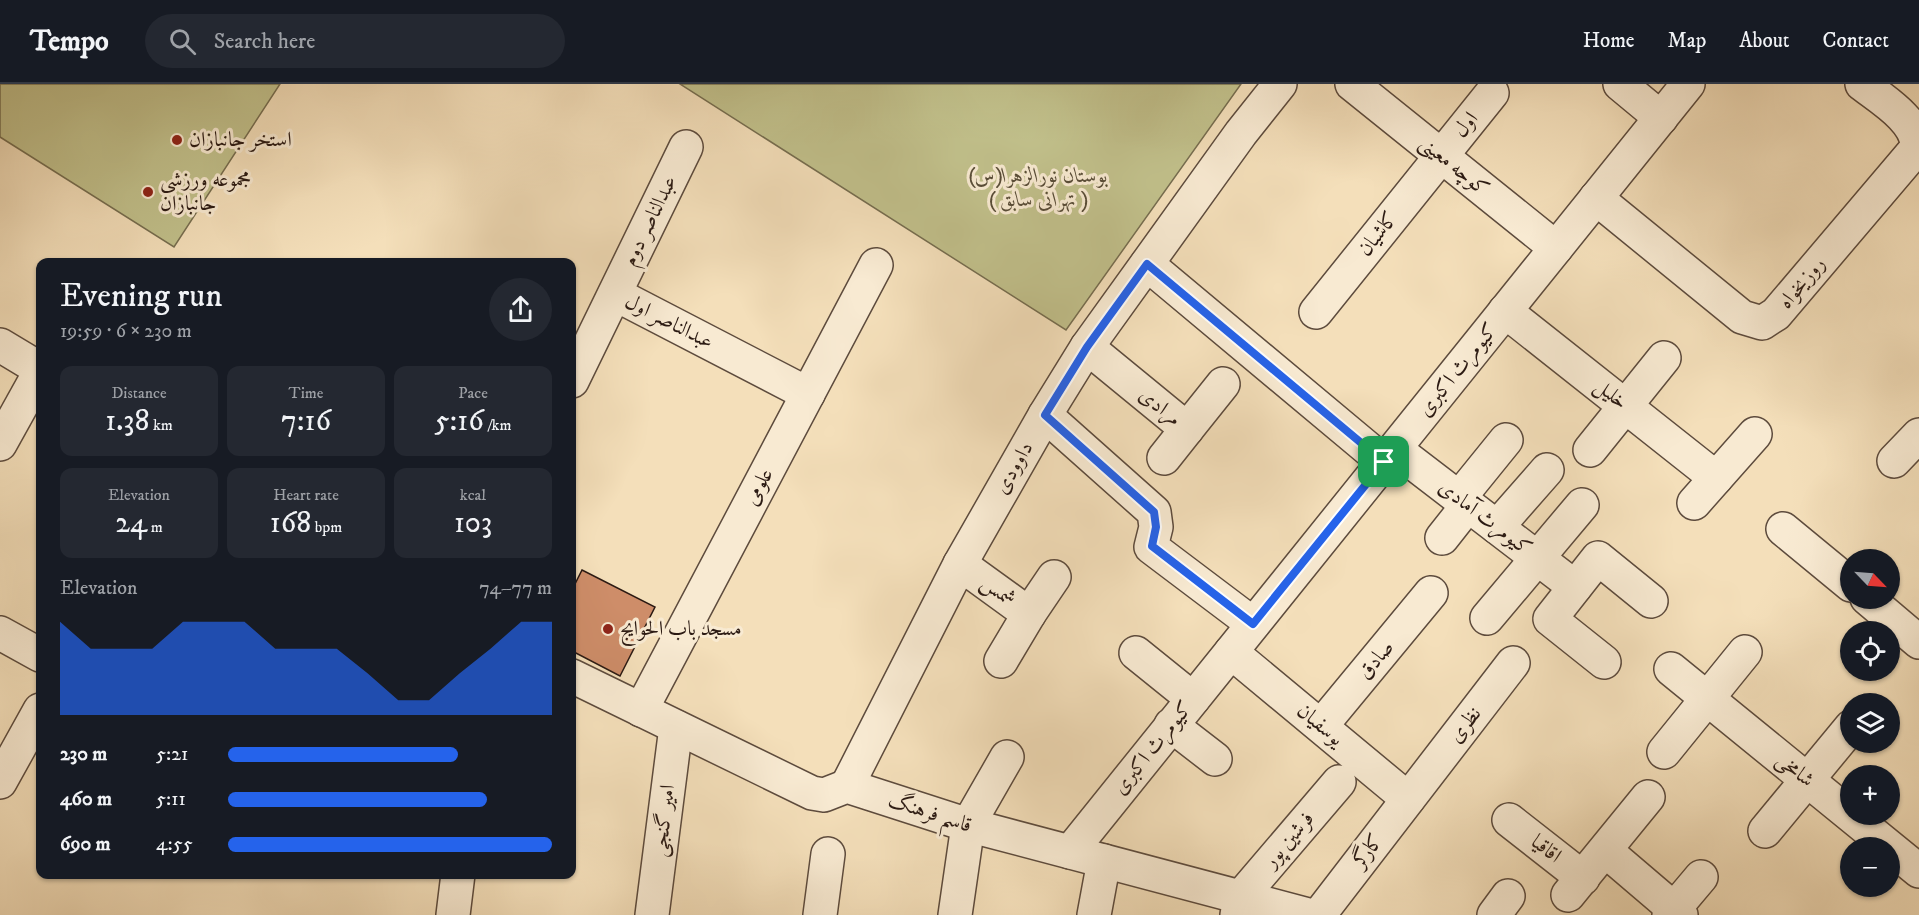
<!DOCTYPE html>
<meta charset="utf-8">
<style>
body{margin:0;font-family:"IM FELL DW Pica",Amiri,serif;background:#242831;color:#f1f3f6;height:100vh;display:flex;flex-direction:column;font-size:22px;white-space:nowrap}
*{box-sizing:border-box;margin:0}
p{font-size:20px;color:#9ea1a6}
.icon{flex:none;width:33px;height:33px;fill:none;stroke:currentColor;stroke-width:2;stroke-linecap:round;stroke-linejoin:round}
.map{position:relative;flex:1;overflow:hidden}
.drawer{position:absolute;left:36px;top:174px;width:540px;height:621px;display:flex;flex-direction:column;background:#171b24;border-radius:12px;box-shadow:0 2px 4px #0004}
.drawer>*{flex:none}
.needle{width:39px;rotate:115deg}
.tools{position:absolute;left:1840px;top:465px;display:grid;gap:12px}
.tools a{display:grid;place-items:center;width:60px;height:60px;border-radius:50%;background:#171b24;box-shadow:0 2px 4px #0004;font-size:30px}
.pin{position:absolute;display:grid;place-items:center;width:51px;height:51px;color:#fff;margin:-26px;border-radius:12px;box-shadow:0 3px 9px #0006}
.round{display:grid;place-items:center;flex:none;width:63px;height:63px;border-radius:32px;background:#242831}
.overview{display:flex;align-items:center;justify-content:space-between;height:102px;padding:0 24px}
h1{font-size:33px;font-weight:600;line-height:45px}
.stats{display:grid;grid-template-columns:repeat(3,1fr);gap:9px;height:102px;padding:6px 24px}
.stats div{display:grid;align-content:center;border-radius:12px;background:#242831;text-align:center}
.stats b{font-size:30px;font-weight:600}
.stats small{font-size:16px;font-weight:400}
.stats p{font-size:16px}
.chart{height:168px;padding:12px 24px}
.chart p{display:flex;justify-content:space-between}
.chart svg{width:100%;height:108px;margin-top:6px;fill:#2563eb;opacity:.7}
ul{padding:0 24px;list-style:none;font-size:20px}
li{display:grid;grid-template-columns:96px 72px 1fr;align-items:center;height:45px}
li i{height:15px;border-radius:8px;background:#2563eb}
header{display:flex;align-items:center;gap:36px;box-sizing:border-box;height:84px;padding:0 30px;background:#171b24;border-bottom:2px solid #363941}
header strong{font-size:28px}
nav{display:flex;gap:33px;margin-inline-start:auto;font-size:21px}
.search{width:420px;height:54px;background:#242831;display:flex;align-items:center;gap:15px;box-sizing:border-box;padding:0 21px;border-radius:33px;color:#9ea1a6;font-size:22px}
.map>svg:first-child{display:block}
.green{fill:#c1c08b;stroke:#766d4f;stroke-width:1.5}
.building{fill:#ce8d69;stroke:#2b1a13;stroke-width:1.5}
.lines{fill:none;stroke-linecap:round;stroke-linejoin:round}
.minor-casing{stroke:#5d4b3d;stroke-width:36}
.minor{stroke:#f8ead2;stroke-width:33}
.route-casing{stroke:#fff;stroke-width:12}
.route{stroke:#2563eb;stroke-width:8}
.poi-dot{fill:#8f2418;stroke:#f8ead2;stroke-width:2}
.labels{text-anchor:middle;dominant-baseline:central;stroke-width:6;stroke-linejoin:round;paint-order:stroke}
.street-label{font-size:21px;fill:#2b1a13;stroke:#f8ead2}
.poi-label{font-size:21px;fill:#2b1a13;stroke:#f8ead2;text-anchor:start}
.park-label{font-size:21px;font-style:italic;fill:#584c37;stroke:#f8ead2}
</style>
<header>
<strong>Tempo</strong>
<div class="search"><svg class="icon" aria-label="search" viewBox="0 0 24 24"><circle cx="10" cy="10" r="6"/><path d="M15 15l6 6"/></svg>Search here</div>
<nav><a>Home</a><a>Map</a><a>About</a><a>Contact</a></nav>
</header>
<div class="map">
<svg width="1919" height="831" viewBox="0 0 1919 831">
<rect width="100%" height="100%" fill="#f4dfba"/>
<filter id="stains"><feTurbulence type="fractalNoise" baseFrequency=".00333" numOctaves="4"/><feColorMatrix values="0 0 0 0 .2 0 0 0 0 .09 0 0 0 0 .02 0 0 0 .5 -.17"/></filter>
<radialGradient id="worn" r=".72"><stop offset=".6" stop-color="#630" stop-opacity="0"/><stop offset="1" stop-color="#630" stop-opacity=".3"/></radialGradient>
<g class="green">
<path d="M 0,0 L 280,0 L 174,163 L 0,53 Z"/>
<path d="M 680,0 L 1241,0 L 1066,246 Z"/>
</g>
<path class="building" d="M 582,486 L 655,523 L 620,592 L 572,567 L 572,506 Z"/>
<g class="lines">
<g class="minor-casing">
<g id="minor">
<path d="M 1352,0 L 1556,164"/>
<path d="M 1620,0 L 1661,34"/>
<path d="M 1596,114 L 1742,233 L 1762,239 L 1776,230 L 1917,64 C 1919,37 1880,14 1862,0"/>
<path d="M 1147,180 L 1384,378"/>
<path d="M 615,210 L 808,310"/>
<path d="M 1505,227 L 1716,394"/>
<path d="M 1316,228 L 1492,9"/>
<path d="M 0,261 L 40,285"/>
<path d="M 1087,263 L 1187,345 L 1223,300"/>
<path d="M 572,297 L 686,63"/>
<path d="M 1045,331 L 1154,428 L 1156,443 L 1151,463 L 1253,540"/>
<path d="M 0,360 L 40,288"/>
<path d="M 1395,365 L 1575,503"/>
<path d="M 1590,366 L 1664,274"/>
<path d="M 1164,374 L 1187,345"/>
<path d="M 1894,377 L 1919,351"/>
<path d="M 1459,414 L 1506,356"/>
<path d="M 1694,419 L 1755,350"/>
<path d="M 1497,443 L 1547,386"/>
<path d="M 1783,445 L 1851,501"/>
<path d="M 1442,454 L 1468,421"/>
<path d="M 960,480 L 1029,530 L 1054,493"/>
<path d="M 1867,514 L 1919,558"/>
<path d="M 1487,534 L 1582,421"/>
<path d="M 0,549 L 40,571"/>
<path d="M 1231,568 L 1408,715"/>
<path d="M 1136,569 L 1193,615"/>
<path d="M 1001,577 L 1029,530"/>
<path d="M 1604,578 L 1550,535 L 1598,474 L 1651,517"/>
<path d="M 1671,585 L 1919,787"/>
<path d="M 572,592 L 812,709 L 824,711 L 847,702 L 968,741 L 1308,831"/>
<path d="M 641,626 L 876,181"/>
<path d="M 1171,641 L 1215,675"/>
<path d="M 1321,642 L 1431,509"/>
<path d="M 1664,668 L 1745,568"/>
<path d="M 0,698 L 40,626"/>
<path d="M 847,702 L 960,480 L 1045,331 L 1087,263 L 1241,49 L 1280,0"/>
<path d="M 1509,736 L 1583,794"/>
<path d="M 1765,747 L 1851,643"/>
<path d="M 1606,767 L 1681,831"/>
<path d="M 1070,768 L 1688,0"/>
<path d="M 1568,811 L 1648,713"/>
<path d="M 453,831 L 458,790"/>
<path d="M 652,831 L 676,643"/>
<path d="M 820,831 L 828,770"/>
<path d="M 955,831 L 968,741 L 1007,673"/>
<path d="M 1094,831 L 1104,777"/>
<path d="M 1237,831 L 1240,814 L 1339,698"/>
<path d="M 1319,831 L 1513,579"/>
<path d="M 1494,831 L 1508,812"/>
<path d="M 1669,831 L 1701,793"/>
</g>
</g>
<use href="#minor" class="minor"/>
</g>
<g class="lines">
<g class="route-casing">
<path id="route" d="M 1147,180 L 1384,378 L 1253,540 L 1152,462 L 1156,443 L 1154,428 L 1045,331 L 1087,263 Z"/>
</g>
<use href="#route" class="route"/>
</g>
<g class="poi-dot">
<circle cx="177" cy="56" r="6"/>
<circle cx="148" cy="108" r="6"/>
<circle cx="608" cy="545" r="6"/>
</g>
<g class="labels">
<g class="street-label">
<text transform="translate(1466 41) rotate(-51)">اول</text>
<text transform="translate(1454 82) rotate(39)">کوچه معینی</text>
<text transform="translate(650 137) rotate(-64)">عبدالناصر دوم</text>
<text transform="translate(1378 150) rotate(-51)">کاشیان</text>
<text transform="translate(1802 199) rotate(-50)">روزیخواه</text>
<text transform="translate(669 238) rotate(27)">عبدالناصر اول</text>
<text transform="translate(1458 286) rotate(-51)">کیومرث اکبری</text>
<text transform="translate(1611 310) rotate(38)">خلیل</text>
<text transform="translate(1160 323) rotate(39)">مرادی</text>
<text transform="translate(1014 384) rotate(-60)">داوودی</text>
<text transform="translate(759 403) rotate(-62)">علومی</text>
<text transform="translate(1485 434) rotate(37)">کیومرث آمادی</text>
<text transform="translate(998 507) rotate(36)">شمس</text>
<text transform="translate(1376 576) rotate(-50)">صادق</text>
<text transform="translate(1320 641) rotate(40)">یوسفیان</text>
<text transform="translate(1465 641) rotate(-52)">نظری</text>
<text transform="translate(1153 664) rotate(-51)">کیومرث اکبری</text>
<text transform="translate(1795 686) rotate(39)">شامخی</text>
<text transform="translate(930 729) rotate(18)">قاسم فرهنگ</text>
<text transform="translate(664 737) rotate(-83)">امیر گنجی</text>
<text transform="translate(1289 756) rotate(-50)">فرشین پور</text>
<text transform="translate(1546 765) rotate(38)">اقاقیا</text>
<text transform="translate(1368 767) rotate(-52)">کارگر</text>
</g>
<g class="poi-label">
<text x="189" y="56">استخر جانبازان</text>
<text x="160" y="96">مجموعه ورزشی<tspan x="160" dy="24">جانبازان</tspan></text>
<text x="620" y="545">مسجد باب الحوایج</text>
</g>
<g class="park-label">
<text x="1038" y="92">بوستان نورالزهرا(س)<tspan x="1038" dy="24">( تهرانی سابق )</tspan></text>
</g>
</g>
<rect width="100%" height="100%" filter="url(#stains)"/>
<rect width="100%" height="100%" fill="url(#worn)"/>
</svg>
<div class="tools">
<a><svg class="needle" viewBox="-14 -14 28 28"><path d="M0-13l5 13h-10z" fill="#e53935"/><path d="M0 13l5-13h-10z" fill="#9ea1a6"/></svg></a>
<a><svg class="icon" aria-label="locate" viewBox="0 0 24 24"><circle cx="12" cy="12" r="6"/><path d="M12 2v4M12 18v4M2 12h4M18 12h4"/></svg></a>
<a><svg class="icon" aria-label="layers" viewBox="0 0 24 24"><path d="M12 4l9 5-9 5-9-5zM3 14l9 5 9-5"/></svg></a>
<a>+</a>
<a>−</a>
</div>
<div class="pin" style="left:1384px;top:378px;background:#1e9e55"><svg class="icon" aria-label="arrive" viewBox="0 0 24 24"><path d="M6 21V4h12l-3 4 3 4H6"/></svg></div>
<section class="drawer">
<div class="overview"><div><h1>Evening run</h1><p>19:59 · 6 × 230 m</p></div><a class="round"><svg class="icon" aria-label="share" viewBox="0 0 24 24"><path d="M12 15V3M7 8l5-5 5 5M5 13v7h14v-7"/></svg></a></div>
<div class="stats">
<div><p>Distance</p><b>1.38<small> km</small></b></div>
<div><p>Time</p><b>7:16</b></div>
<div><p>Pace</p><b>5:16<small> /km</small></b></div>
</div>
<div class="stats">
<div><p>Elevation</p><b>24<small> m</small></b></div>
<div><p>Heart rate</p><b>168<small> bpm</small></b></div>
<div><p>kcal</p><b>103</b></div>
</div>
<div class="chart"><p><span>Elevation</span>74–77 m</p>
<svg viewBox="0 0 160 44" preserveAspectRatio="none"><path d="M0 44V6L10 17L20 17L30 17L40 6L50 6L60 6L70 17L80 17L90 17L100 27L110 38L120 38L130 27L140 17L150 6L160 6V44z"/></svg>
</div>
<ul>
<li><b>230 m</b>5:21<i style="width:71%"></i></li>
<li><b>460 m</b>5:11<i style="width:80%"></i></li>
<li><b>690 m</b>4:55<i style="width:100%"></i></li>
</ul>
</section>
</div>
